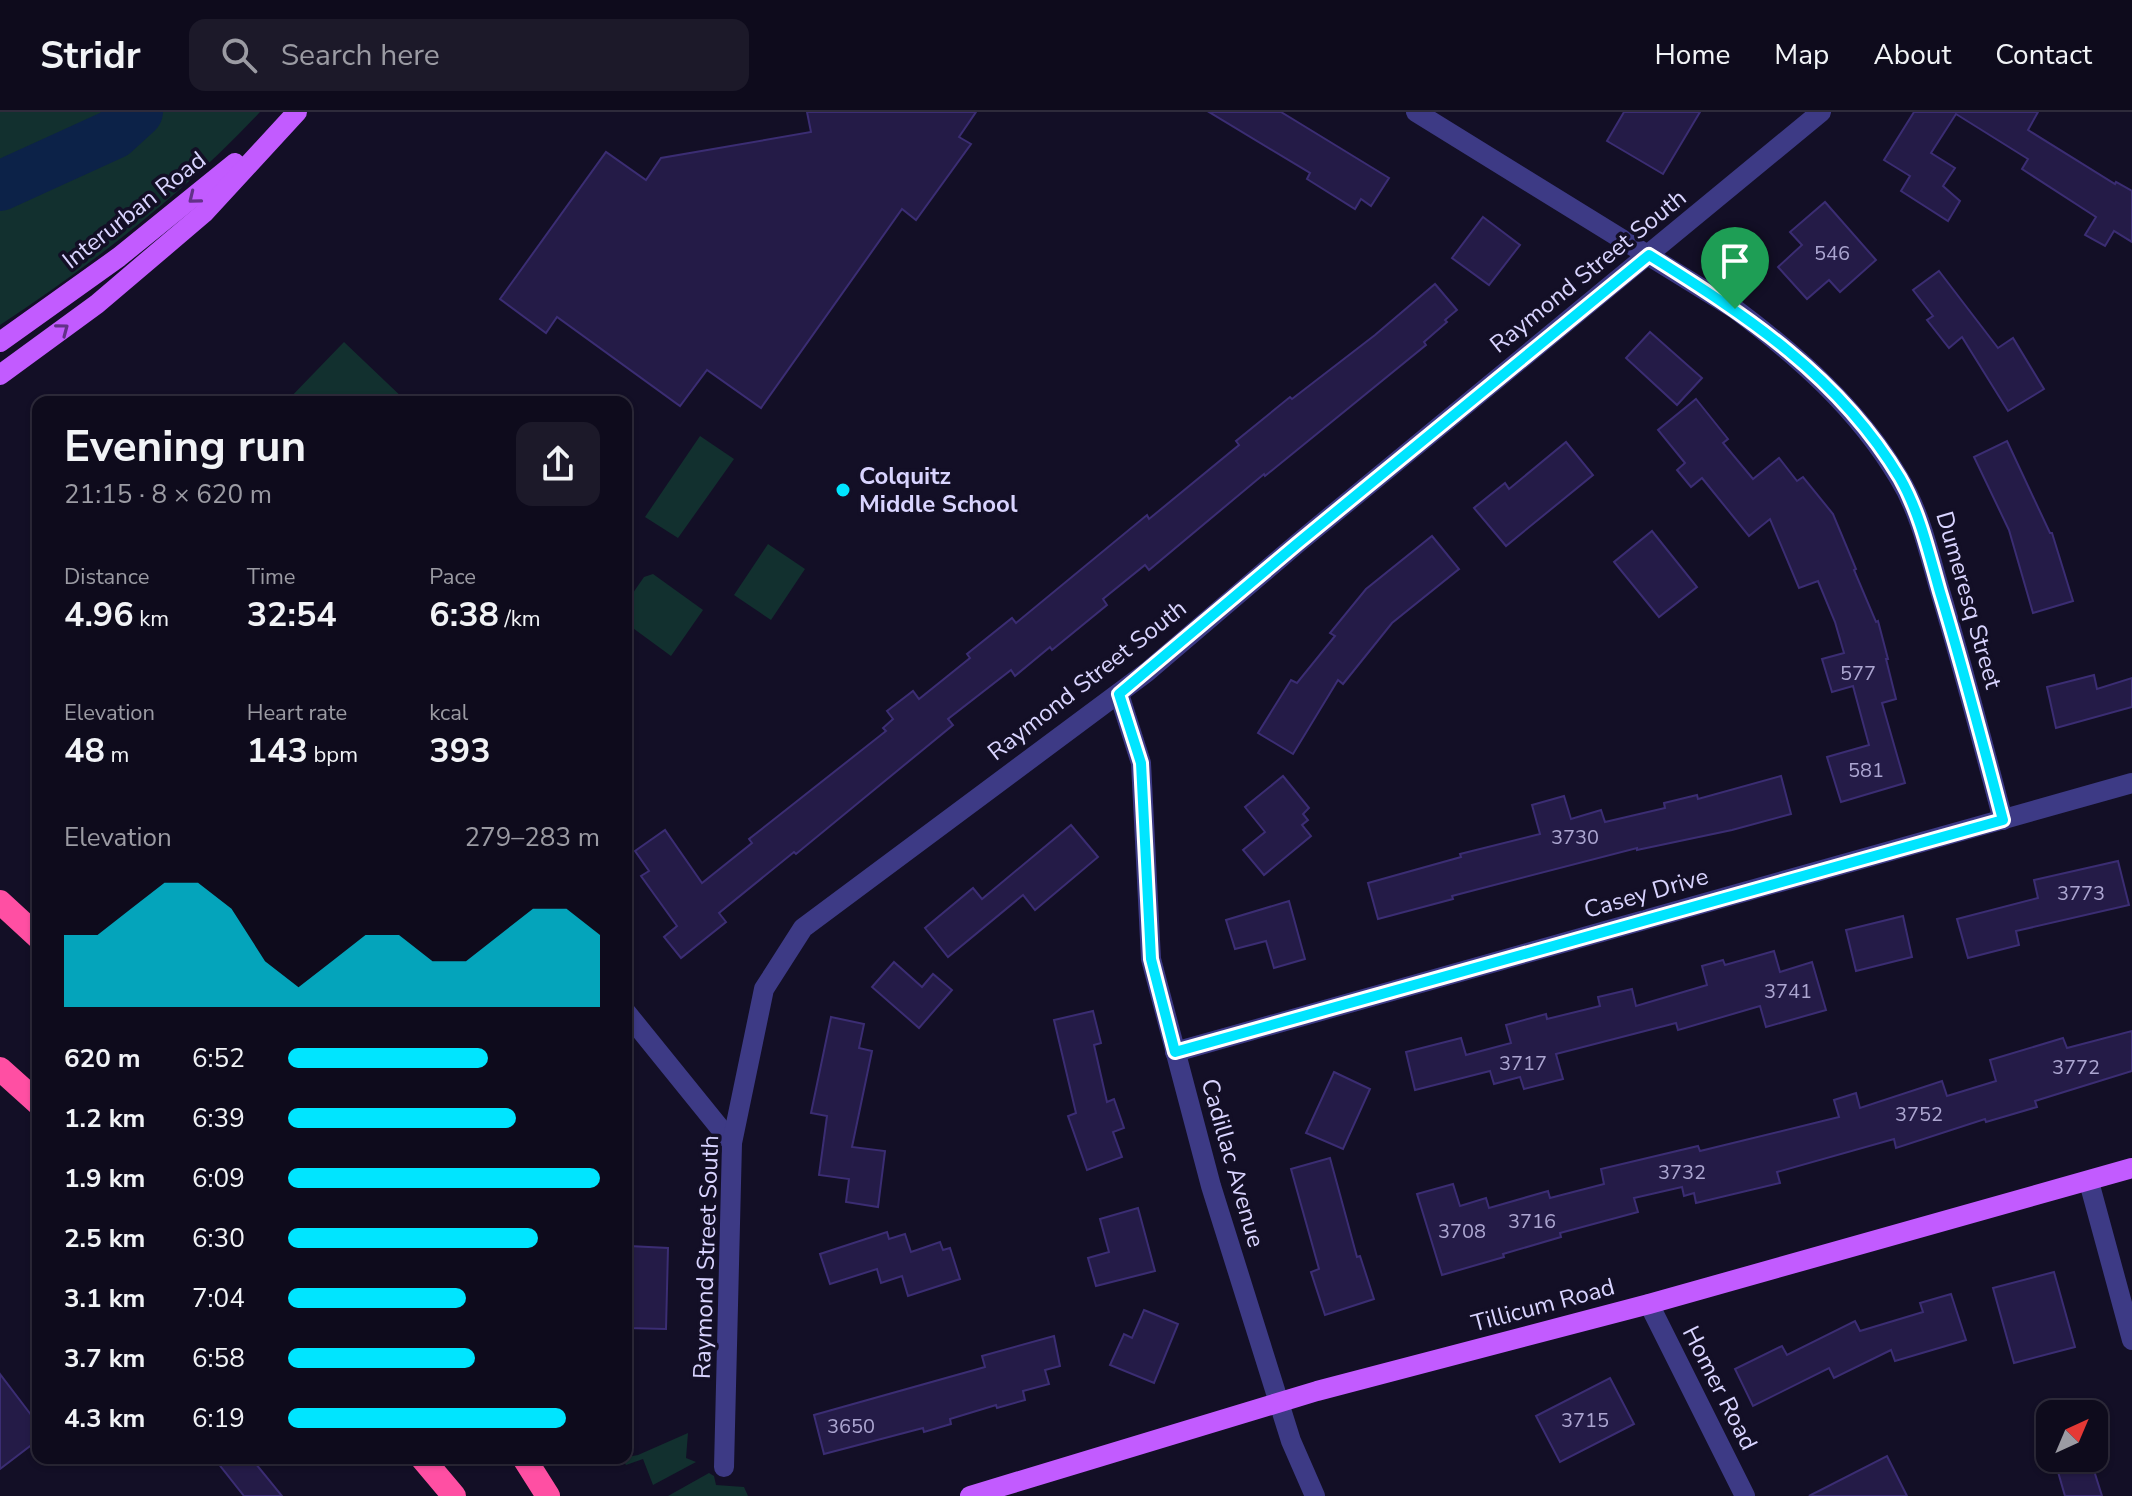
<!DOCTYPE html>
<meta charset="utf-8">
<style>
body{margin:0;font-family:"Nunito Sans",sans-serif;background:#1c1929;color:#f1f3f6;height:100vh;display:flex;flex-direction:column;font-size:30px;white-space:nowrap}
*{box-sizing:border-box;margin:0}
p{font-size:26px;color:#9b9ba3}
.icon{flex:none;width:44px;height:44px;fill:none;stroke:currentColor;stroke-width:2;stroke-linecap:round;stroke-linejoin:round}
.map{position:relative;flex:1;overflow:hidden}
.panel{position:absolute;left:32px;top:284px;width:600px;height:1068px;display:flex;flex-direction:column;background:#0e0b1c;border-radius:16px;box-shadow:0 2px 6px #0004,0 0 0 2px #2e2b3b}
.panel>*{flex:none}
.needle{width:52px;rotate:44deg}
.tools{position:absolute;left:2036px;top:1288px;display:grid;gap:16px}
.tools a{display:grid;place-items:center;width:72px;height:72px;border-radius:16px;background:#0e0b1c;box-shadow:0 2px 6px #0004,0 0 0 2px #2e2b3b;font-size:40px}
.pin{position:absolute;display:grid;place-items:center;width:68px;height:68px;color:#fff;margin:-82px -34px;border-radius:50% 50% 50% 0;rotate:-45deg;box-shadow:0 0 8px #0007}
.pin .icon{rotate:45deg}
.round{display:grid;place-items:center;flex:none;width:84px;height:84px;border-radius:16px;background:#1c1929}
.summary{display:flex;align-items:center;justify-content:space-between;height:136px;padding:0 32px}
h1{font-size:44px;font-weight:700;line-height:60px}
.figures{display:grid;grid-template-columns:repeat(3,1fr);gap:12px;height:136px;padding:8px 32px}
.figures div{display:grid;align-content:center}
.figures b{font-size:34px;font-weight:700}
.figures small{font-size:22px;font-weight:400}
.figures p{font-size:22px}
.chart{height:224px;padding:16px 32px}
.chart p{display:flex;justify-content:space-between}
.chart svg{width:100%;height:144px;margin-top:8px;fill:#00e5ff;opacity:.7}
ul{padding:0 32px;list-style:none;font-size:26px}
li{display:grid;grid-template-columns:128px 96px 1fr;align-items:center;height:60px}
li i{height:20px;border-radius:10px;background:#00e5ff}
header{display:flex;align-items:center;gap:48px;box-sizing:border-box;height:112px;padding:0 40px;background:#0e0b1c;border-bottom:2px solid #2e2b3b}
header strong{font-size:38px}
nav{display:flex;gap:44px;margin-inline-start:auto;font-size:28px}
.search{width:560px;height:72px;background:#1c1929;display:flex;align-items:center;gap:20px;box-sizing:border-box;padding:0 28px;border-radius:16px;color:#9b9ba3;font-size:30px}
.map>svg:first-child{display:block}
.green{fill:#12302f}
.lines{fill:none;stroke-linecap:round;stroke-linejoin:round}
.river{stroke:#0c2248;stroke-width:50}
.building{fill:#241b47;stroke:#3b2d73;stroke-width:2}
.minor{stroke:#3d3a85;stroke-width:20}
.major{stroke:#c25bff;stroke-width:20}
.highway{stroke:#ff4fa3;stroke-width:24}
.oneway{stroke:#623188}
.route-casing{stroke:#fff;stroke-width:16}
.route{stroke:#00e5ff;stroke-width:10}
.poi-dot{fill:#00e5ff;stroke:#130f26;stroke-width:3}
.labels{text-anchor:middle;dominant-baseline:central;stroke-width:7;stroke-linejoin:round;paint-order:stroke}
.number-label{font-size:20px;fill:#aca6d1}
.street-label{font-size:24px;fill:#d9d4ff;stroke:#130f26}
.poi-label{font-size:24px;font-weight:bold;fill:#d9d4ff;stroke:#130f26;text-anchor:start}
</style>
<header>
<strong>Stridr</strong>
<div class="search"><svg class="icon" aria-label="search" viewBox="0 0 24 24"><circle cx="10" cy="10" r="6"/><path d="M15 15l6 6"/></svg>Search here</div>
<nav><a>Home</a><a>Map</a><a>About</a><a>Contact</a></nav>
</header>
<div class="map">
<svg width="2132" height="1384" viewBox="0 0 2132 1384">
<rect width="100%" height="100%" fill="#130f26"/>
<g class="green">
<path d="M 0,0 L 260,0 C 184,81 93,152 0,213 Z"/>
<path d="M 344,230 L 407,290 L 286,290 Z"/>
<path d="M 700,324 L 734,347 L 678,426 L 645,405 Z"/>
<path d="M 768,432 L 805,457 L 771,508 L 734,483 Z"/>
<path d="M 653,462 L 703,498 L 671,544 L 626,511 L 626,491 L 644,465 Z"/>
<path d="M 688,1321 L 686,1346 L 696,1350 L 653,1373 L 643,1347 L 626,1353 L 622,1346 L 638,1343 Z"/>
<path d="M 303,1346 L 367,1346 L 368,1347 L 363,1351 L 308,1351 Z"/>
<path d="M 709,1361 L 714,1364 L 716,1373 L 744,1375 L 748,1384 L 668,1384 Z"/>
</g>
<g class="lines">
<path class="river" d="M 0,74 L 114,22 L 138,0"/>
</g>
<g class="building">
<path d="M 807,0 L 976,0 L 959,25 L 971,32 L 916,108 L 902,97 L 761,296 L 707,258 L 680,294 L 557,205 L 546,221 L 500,187 L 606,40 L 646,68 L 661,46 L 811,20 Z"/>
<path d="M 1209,0 L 1281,0 L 1389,66 L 1371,94 L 1361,87 L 1355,97 L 1307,67 L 1310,61 Z"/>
<path d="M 1624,0 L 1700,0 L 1663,62 L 1607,29 Z"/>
<path d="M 1914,0 L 2038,0 L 2028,18 L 2115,72 L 2116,70 L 2132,79 L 2132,130 L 2114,119 L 2105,134 L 2085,123 L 2096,105 L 2022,57 L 2028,47 L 1956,2 L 1931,41 L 1955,56 L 1943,74 L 1960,89 L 1948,109 L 1901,79 L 1910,64 L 1884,48 Z"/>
<path d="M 1825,90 L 1876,148 L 1840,180 L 1829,168 L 1807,187 L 1778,155 L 1802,133 L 1790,120 Z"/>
<path d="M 1483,105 L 1520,133 L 1489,173 L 1452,146 Z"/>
<path d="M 1939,159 L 1998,236 L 2013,226 L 2044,277 L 2008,299 L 1962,225 L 1949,236 L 1927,208 L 1933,204 L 1913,178 Z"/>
<path d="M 1435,172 L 1457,198 L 1445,208 L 1447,210 L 1424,230 L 1426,233 L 1265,364 L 1264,362 L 1149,458 L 1145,453 L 1103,487 L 1107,493 L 1052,538 L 1050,535 L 1015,564 L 1011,558 L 948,607 L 953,613 L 796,742 L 794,740 L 719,801 L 726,810 L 681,846 L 664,825 L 677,814 L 641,764 L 649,759 L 635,739 L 665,718 L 702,771 L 752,731 L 749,727 L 886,619 L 883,616 L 893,607 L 887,599 L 913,579 L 919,587 L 970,546 L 967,542 L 1012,506 L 1016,511 L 1147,403 L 1149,407 L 1239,333 L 1236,329 L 1290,285 L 1292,287 L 1375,223 Z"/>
<path d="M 1650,220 L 1702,266 L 1677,293 L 1626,246 Z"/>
<path d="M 1696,287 L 1728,327 L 1723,331 L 1753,367 L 1779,346 L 1797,369 L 1803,365 L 1833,402 L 1856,457 L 1854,458 L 1876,510 L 1878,509 L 1888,547 L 1886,547 L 1896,587 L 1882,591 L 1905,671 L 1841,690 L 1827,645 L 1869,633 L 1853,574 L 1832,580 L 1822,547 L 1844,541 L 1835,510 L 1818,469 L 1799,476 L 1770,407 L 1749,424 L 1702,366 L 1691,375 L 1677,358 L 1685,351 L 1658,318 Z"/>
<path d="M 2007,329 L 2050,421 L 2052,421 L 2073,489 L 2033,501 L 2009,418 L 1974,345 Z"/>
<path d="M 1566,330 L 1593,363 L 1506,434 L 1474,396 L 1505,371 L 1509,377 Z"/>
<path d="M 1652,419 L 1697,475 L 1659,505 L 1614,450 Z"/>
<path d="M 1432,424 L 1459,457 L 1392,511 L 1343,572 L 1338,568 L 1293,642 L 1258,621 L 1291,568 L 1297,571 L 1335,524 L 1330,521 L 1366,477 Z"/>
<path d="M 2094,563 L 2097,577 L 2132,566 L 2132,595 L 2056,616 L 2047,575 Z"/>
<path d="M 1283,664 L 1309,696 L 1303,702 L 1308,708 L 1302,713 L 1311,724 L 1264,763 L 1243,738 L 1265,720 L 1245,695 Z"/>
<path d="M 1781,664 L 1791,702 L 1732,718 L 1637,738 L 1637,736 L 1452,784 L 1453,787 L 1378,807 L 1368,771 L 1461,745 L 1460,742 L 1540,722 L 1532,693 L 1564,684 L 1571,707 L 1601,698 L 1605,710 L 1665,696 L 1664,691 L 1697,683 L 1698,687 Z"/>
<path d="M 1071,713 L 1098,745 L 1035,798 L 1023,783 L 948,845 L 925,816 L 973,776 L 982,787 Z"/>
<path d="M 2118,749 L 2129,793 L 2016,819 L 2019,833 L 1968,846 L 1957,807 L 2038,786 L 2034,768 Z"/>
<path d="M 1289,789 L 1305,847 L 1274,856 L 1266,829 L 1235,837 L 1226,808 Z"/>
<path d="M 1903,804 L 1912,845 L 1856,859 L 1846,818 Z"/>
<path d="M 1774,839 L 1780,860 L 1812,850 L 1826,898 L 1766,915 L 1760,894 L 1678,918 L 1676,911 L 1556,942 L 1563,967 L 1524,977 L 1520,965 L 1494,972 L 1490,959 L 1415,978 L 1406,940 L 1461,926 L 1466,943 L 1511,931 L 1506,913 L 1546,902 L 1547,907 L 1600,894 L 1598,885 L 1632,877 L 1636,894 L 1707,873 L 1702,854 L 1723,848 L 1725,853 Z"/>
<path d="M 894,850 L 922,875 L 933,862 L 952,878 L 919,916 L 872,875 Z"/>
<path d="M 1093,899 L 1101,931 L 1094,933 L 1107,990 L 1114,987 L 1124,1016 L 1113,1020 L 1122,1045 L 1087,1058 L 1068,1004 L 1076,1001 L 1054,908 Z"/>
<path d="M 831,905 L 864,912 L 859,936 L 872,939 L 852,1035 L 885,1039 L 878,1095 L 846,1090 L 849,1067 L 819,1063 L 827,1004 L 811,1001 Z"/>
<path d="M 2132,919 L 2132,959 L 2035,989 L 2037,995 L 1986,1010 L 1985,1007 L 1896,1036 L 1894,1027 L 1777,1060 L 1780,1071 L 1696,1091 L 1694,1081 L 1684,1084 L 1682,1075 L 1634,1086 L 1638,1100 L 1560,1121 L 1561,1125 L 1503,1142 L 1504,1145 L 1442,1163 L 1417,1082 L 1453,1072 L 1460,1094 L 1486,1086 L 1489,1096 L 1548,1079 L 1550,1086 L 1604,1072 L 1601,1057 L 1698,1034 L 1700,1039 L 1839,1005 L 1834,988 L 1856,981 L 1860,996 L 1942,969 L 1947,984 L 1996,969 L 1990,948 L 2063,926 L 2067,936 Z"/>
<path d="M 1334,960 L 1370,977 L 1343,1037 L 1306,1021 Z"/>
<path d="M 1330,1046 L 1357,1145 L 1360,1144 L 1374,1187 L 1325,1203 L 1311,1160 L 1319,1157 L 1291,1057 Z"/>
<path d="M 1138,1096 L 1155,1159 L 1096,1174 L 1088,1146 L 1109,1140 L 1100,1107 Z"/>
<path d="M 887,1120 L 889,1127 L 905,1122 L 911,1140 L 940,1130 L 943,1138 L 950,1136 L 960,1167 L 908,1184 L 902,1164 L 881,1171 L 877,1157 L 830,1172 L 820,1142 Z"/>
<path d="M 629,1134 L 668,1136 L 666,1217 L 626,1216 Z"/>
<path d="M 2054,1160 L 2075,1235 L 2014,1251 L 1993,1176 Z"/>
<path d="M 1951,1182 L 1966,1228 L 1895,1249 L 1891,1238 L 1834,1266 L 1829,1256 L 1753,1294 L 1735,1257 L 1782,1234 L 1787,1243 L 1855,1209 L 1860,1219 L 1923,1200 L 1920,1191 Z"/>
<path d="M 1144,1198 L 1178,1212 L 1154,1271 L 1110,1253 L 1124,1222 L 1132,1226 Z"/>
<path d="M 1054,1224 L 1060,1254 L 1045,1258 L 1049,1272 L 1023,1279 L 1025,1288 L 997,1296 L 996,1293 L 950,1307 L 951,1312 L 924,1320 L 923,1316 L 824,1342 L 814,1303 L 985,1255 L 982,1244 Z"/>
<path d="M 0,1262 L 38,1312 L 38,1328 L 0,1357 Z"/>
<path d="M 1610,1266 L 1634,1312 L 1560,1350 L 1536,1304 Z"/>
<path d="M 1887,1344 L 1907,1384 L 1809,1384 Z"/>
<path d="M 214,1346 L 251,1346 L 282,1384 L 244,1384 Z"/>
<path d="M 2054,1346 L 2090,1346 L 2102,1384 L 2065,1384 Z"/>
</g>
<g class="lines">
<g class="minor">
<path d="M 1416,0 L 1735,197 C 1798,244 1858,297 1899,366 C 1920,400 1929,441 1940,479 C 1963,555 1983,632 2003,708"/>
<path d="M 1119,582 L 1141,651 L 1151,847 L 1211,1074 L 1291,1329 L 1315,1384"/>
<path d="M 626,900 L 732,1031"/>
<path d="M 1175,940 L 2132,671"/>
<path d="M 2089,1070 L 2132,1228"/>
<path d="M 1649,1192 L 1745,1384"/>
<path d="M 724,1355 L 732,1031 L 764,877 L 803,816 L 1147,560 L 1298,431 L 1821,0"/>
</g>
<g class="major">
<path d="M 0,230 L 119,145 L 235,51"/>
<path d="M 0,263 L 97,192 L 204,101 L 297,0"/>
<path d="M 970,1384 L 1317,1279 L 1649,1192 L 2132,1056"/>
</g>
<g class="highway">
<path d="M 0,790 L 38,825"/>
<path d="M 0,957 L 38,991"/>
<path d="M 422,1346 L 454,1384"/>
<path d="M 524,1346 L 548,1384"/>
</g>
</g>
<defs><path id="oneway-chevron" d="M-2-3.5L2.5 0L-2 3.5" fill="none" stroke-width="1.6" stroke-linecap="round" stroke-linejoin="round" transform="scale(2)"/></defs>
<g class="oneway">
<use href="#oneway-chevron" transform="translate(194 86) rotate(141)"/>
<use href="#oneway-chevron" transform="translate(63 217) rotate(-37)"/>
</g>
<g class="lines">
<g class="route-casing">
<path id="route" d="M 1649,143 C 1747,204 1839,264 1900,366 C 1920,401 1929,442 1940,480 C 1963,555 1983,632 2003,708 L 1175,940 L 1151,847 L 1141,651 L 1119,582 L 1298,431 Z"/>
</g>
<use href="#route" class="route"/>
</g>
<circle class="poi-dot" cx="843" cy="378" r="8"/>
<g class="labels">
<g class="number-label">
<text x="1832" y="141">546</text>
<text x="1858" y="561">577</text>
<text x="1866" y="658">581</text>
<text x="1575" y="725">3730</text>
<text x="2081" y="781">3773</text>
<text x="1788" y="879">3741</text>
<text x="1523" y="951">3717</text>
<text x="2076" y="955">3772</text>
<text x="1919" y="1002">3752</text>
<text x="1682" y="1060">3732</text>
<text x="1532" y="1109">3716</text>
<text x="1462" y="1119">3708</text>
<text x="1585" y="1308">3715</text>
<text x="851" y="1314">3650</text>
</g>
<g class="street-label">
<text transform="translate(134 98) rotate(-38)">Interurban Road</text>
<text transform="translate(1588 159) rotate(-39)">Raymond Street South</text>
<text transform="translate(1969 488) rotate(74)">Dumeresq Street</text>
<text transform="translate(1087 568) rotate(-38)">Raymond Street South</text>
<text transform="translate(1646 781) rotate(-16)">Casey Drive</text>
<text transform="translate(1233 1051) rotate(74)">Cadillac Avenue</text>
<text transform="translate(706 1145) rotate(-88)">Raymond Street South</text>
<text transform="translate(1543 1193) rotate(-15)">Tillicum Road</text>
<text transform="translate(1720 1276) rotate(63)">Homer Road</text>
</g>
<g class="poi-label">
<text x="859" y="364">Colquitz<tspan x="859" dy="28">Middle School</tspan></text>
</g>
</g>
</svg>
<div class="tools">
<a><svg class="needle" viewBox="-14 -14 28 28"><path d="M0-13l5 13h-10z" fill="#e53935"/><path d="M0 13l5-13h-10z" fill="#9b9ba3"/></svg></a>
</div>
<div class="pin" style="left:1735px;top:197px;background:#1e9e55"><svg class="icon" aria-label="arrive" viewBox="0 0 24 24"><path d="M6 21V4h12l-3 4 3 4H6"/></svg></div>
<section class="panel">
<div class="summary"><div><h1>Evening run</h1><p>21:15 · 8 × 620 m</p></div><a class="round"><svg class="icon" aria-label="share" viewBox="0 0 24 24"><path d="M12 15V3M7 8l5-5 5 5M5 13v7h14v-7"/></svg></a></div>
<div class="figures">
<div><p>Distance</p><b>4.96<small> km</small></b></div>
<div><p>Time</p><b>32:54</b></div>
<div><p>Pace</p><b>6:38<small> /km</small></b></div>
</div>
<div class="figures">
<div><p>Elevation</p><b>48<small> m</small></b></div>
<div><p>Heart rate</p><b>143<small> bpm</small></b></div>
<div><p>kcal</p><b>393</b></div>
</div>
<div class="chart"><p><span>Elevation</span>279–283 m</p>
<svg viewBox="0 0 160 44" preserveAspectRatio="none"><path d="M0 44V22L10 22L20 14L30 6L40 6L50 14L60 30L70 38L80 30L90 22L100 22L110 30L120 30L130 22L140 14L150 14L160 22V44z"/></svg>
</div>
<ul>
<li><b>620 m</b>6:52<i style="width:64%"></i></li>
<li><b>1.2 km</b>6:39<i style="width:73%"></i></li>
<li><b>1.9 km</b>6:09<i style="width:100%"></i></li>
<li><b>2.5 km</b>6:30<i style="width:80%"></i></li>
<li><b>3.1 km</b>7:04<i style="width:57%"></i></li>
<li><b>3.7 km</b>6:58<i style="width:60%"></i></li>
<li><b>4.3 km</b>6:19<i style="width:89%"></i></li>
</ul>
</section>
</div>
